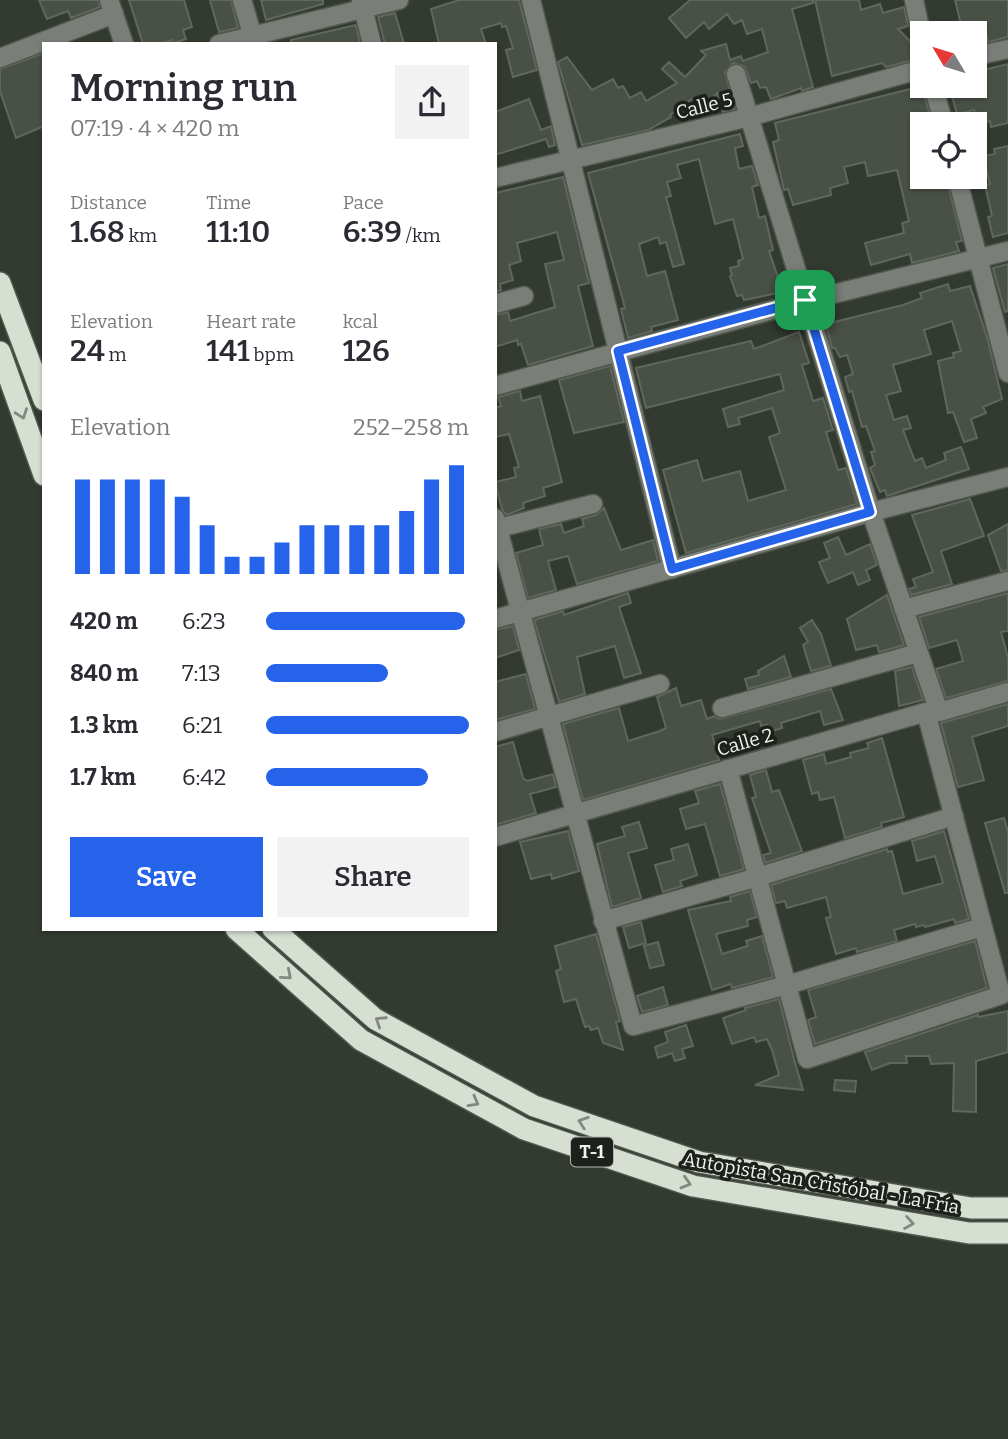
<!DOCTYPE html>
<meta charset="utf-8">
<style>
body{margin:0;font-family:Bitter,serif;background:#f2f2f3;color:#2b2b33;height:100vh;display:flex;flex-direction:column;font-size:26px;white-space:nowrap}
*{box-sizing:border-box;margin:0}
p{font-size:23px;color:#7c7c81}
.icon{flex:none;width:38px;height:38px;fill:none;stroke:currentColor;stroke-width:2;stroke-linecap:round;stroke-linejoin:round}
.map{position:relative;flex:1;overflow:hidden}
.drawer{position:absolute;left:42px;top:42px;width:455px;height:889px;display:flex;flex-direction:column;background:#fff;border-radius:0px;box-shadow:0 2px 5px #0004}
.drawer>*{flex:none}
.needle{width:46px;rotate:308deg}
.controls{position:absolute;left:910px;top:21px;display:grid;gap:14px}
.controls a{display:grid;place-items:center;width:77px;height:77px;border-radius:0px;background:#fff;box-shadow:0 2px 5px #0004;font-size:35px}
.pin{position:absolute;display:grid;place-items:center;width:60px;height:60px;color:#fff;margin:-30px;border-radius:14px;box-shadow:0 4px 10px #0006}
.round{display:grid;place-items:center;flex:none;width:74px;height:74px;border-radius:0px;background:#f2f2f3}
.summary{display:flex;align-items:center;justify-content:space-between;height:119px;padding:0 28px}
h1{font-size:38px;font-weight:600;line-height:52px}
.metrics{display:grid;grid-template-columns:repeat(3,1fr);gap:10px;height:119px;padding:7px 28px}
.metrics div{display:grid;align-content:center}
.metrics b{font-size:30px;font-weight:600}
.metrics small{font-size:19px;font-weight:400}
.metrics p{font-size:19px}
.chart{height:196px;padding:14px 28px}
.chart p{display:flex;justify-content:space-between}
.chart svg{width:100%;height:126px;margin-top:7px;stroke:#2563eb;stroke-width:6}
.primary-button{display:flex;gap:14px;margin-top:auto;padding:14px 28px}
.primary-button a{flex:1;height:80px;border-radius:0px;background:#2563eb;color:#fff;font-size:28px;font-weight:600;line-height:80px;text-align:center}
.primary-button a+a{background:#f2f2f3;color:#2b2b33}
ul{padding:0 28px;list-style:none;font-size:23px}
li{display:grid;grid-template-columns:112px 84px 1fr;align-items:center;height:52px}
li i{height:18px;border-radius:9px;background:#2563eb}
.map>svg:first-child{display:block}
.building{fill:#495045;stroke:#60675c;stroke-width:2}
.lines{fill:none;stroke-linecap:round;stroke-linejoin:round}
.minor-casing{stroke:#51584e;stroke-width:21}
.highway-casing{stroke:#51584e;stroke-width:24}
.minor{stroke:#7a7e79;stroke-width:18}
.highway{stroke:#d6dfd2;stroke-width:21}
.oneway{stroke:#838980}
.route-casing{stroke:#fff;stroke-width:14}
.route{stroke:#2563eb;stroke-width:9}
.labels{text-anchor:middle;dominant-baseline:central;stroke-width:7;stroke-linejoin:round;paint-order:stroke}
.shield{fill:#1d201b;stroke:#b0b4ae;stroke-width:2}
.shield-label{font-size:18px;font-weight:bold;fill:#eff4ed}
.street-label{font-size:19px;fill:#eff4ed;stroke:#1d201b}
</style>
<div class="map">
<svg width="1008" height="1439" viewBox="0 0 1008 1439">
<rect width="100%" height="100%" fill="#333a30"/>
<g class="building">
<path d="M 39,0 L 98,0 L 100,7 L 71,18 L 68,11 L 47,19 Z"/>
<path d="M 129,0 L 184,0 L 192,27 L 183,30 L 186,39 L 173,43 L 172,40 L 160,44 L 143,44 Z"/>
<path d="M 210,0 L 231,0 L 238,28 L 219,32 Z"/>
<path d="M 261,0 L 323,0 L 323,4 L 266,20 Z"/>
<path d="M 459,0 L 519,0 L 537,70 L 513,77 L 506,50 L 513,48 L 506,26 L 502,27 L 501,23 L 481,29 L 486,44 L 439,44 L 431,9 Z"/>
<path d="M 690,0 L 813,0 L 813,3 L 792,9 L 813,87 L 802,91 L 801,88 L 771,99 L 766,87 L 760,88 L 757,81 L 751,83 L 744,66 L 733,63 L 725,72 L 735,109 L 723,112 L 717,93 L 703,109 L 692,99 L 670,115 L 671,117 L 648,130 L 582,145 L 558,62 L 567,57 L 592,90 L 613,79 L 618,88 L 623,86 L 630,98 L 641,92 L 646,101 L 677,83 L 662,69 L 669,62 L 685,77 L 706,55 L 701,51 L 726,44 L 730,60 L 741,56 L 743,61 L 768,52 L 762,29 L 747,34 L 742,20 L 734,24 L 727,14 L 709,29 L 704,22 L 686,38 L 669,18 Z"/>
<path d="M 815,0 L 859,0 L 861,10 L 880,4 L 883,13 L 904,7 L 908,26 L 898,29 L 916,47 L 915,55 L 910,61 L 886,67 L 882,63 L 832,76 Z"/>
<path d="M 955,0 L 1008,0 L 1008,37 L 988,42 L 987,36 L 975,39 L 975,33 L 963,33 Z"/>
<path d="M 395,13 L 404,44 L 385,44 L 378,17 Z"/>
<path d="M 356,25 L 360,44 L 291,44 L 291,40 Z"/>
<path d="M 44,53 L 44,126 L 16,138 L 0,91 L 0,69 Z"/>
<path d="M 1008,64 L 1008,123 L 991,127 L 990,121 L 978,124 L 974,110 L 957,114 L 949,86 L 975,86 L 975,72 Z"/>
<path d="M 922,86 L 932,124 L 922,124 L 922,177 L 946,177 L 962,241 L 956,242 L 959,251 L 912,263 L 910,254 L 871,265 L 865,243 L 904,233 L 902,223 L 909,221 L 897,170 L 868,176 L 865,162 L 844,167 L 848,183 L 830,188 L 831,195 L 793,205 L 788,189 L 784,190 L 773,142 L 779,140 L 775,123 Z"/>
<path d="M 529,99 L 541,130 L 551,126 L 555,145 L 549,147 L 546,139 L 495,155 L 495,112 Z"/>
<path d="M 740,134 L 743,146 L 735,148 L 739,169 L 752,166 L 758,185 L 752,187 L 759,218 L 765,216 L 773,250 L 769,251 L 783,292 L 744,300 L 742,295 L 737,296 L 730,276 L 732,275 L 730,268 L 739,266 L 738,261 L 743,259 L 733,219 L 715,224 L 699,159 L 677,165 L 681,178 L 667,182 L 671,196 L 666,197 L 684,264 L 673,267 L 666,242 L 660,244 L 658,237 L 639,244 L 647,276 L 665,271 L 678,320 L 651,327 L 652,331 L 628,338 L 621,309 L 625,308 L 588,173 Z"/>
<path d="M 1008,146 L 1008,233 L 993,237 L 988,217 L 992,216 L 985,185 L 990,184 L 983,156 L 995,154 L 994,149 Z"/>
<path d="M 563,177 L 589,283 L 578,286 L 593,346 L 528,365 L 521,344 L 518,345 L 517,340 L 495,347 L 495,315 L 508,312 L 510,321 L 555,307 L 545,264 L 564,260 L 557,232 L 517,243 L 521,261 L 509,265 L 513,280 L 500,284 L 501,290 L 495,292 L 495,193 Z"/>
<path d="M 1008,264 L 1008,311 L 1005,312 L 993,268 Z"/>
<path d="M 948,284 L 950,291 L 970,286 L 987,337 L 1002,399 L 983,407 L 986,413 L 971,419 L 977,438 L 964,442 L 953,412 L 948,413 L 938,361 L 954,357 L 953,353 L 961,351 L 952,321 L 924,330 L 931,354 L 893,365 L 901,391 L 886,395 L 894,420 L 907,416 L 911,428 L 903,430 L 915,461 L 922,458 L 926,468 L 946,460 L 944,453 L 961,447 L 969,469 L 887,496 L 885,490 L 880,492 L 870,468 L 875,465 L 871,452 L 875,451 L 866,426 L 862,427 L 852,391 L 849,392 L 845,377 L 853,374 L 847,355 L 840,357 L 835,348 L 832,348 L 826,324 L 903,305 L 922,298 L 920,293 Z"/>
<path d="M 799,332 L 809,363 L 802,365 L 813,401 L 823,398 L 833,430 L 826,432 L 838,470 L 846,468 L 857,504 L 686,553 L 663,470 L 697,460 L 703,481 L 740,471 L 748,501 L 786,490 L 769,437 L 780,433 L 772,408 L 738,418 L 740,424 L 728,427 L 723,409 L 784,390 L 780,374 L 646,408 L 636,368 L 751,341 L 754,349 Z"/>
<path d="M 610,366 L 624,422 L 574,433 L 559,380 Z"/>
<path d="M 520,391 L 522,401 L 540,396 L 562,482 L 543,488 L 545,496 L 523,503 L 524,508 L 506,515 L 502,509 L 495,482 L 516,477 L 514,468 L 519,467 L 509,434 L 495,437 L 495,408 L 501,406 L 498,397 Z"/>
<path d="M 970,499 L 984,536 L 941,551 L 952,584 L 911,595 L 909,589 L 916,587 L 913,579 L 933,572 L 912,515 Z"/>
<path d="M 604,508 L 621,550 L 653,540 L 658,561 L 577,584 L 568,556 L 548,561 L 556,590 L 528,598 L 516,553 L 543,545 L 539,529 L 561,524 L 564,533 L 584,526 L 582,519 L 596,515 Z"/>
<path d="M 1008,524 L 1008,570 L 1001,571 L 988,535 Z"/>
<path d="M 838,537 L 846,555 L 870,544 L 877,565 L 866,570 L 870,580 L 858,585 L 853,572 L 828,583 L 819,562 L 830,558 L 824,543 Z"/>
<path d="M 628,593 L 631,603 L 619,607 L 641,673 L 624,678 L 615,646 L 577,657 L 585,694 L 559,702 L 534,620 L 563,611 L 564,615 Z"/>
<path d="M 1008,593 L 1008,631 L 1001,632 L 1008,658 L 1008,681 L 946,698 L 936,669 L 963,661 L 957,640 L 929,648 L 919,617 Z"/>
<path d="M 887,595 L 904,645 L 879,652 L 877,645 L 856,650 L 847,619 Z"/>
<path d="M 812,620 L 821,634 L 831,666 L 811,671 L 803,645 L 808,642 L 800,628 Z"/>
<path d="M 513,626 L 519,650 L 495,658 L 495,630 Z"/>
<path d="M 784,656 L 791,677 L 748,689 L 745,679 L 759,675 L 758,671 Z"/>
<path d="M 912,667 L 923,700 L 899,706 L 895,671 Z"/>
<path d="M 526,674 L 535,709 L 495,720 L 495,682 Z"/>
<path d="M 676,688 L 681,706 L 701,700 L 707,719 L 714,716 L 720,719 L 831,689 L 843,720 L 824,725 L 820,711 L 781,723 L 782,728 L 769,732 L 767,725 L 761,726 L 760,721 L 712,735 L 719,760 L 583,800 L 563,724 L 619,708 L 628,741 L 660,731 L 666,728 L 657,697 Z"/>
<path d="M 1008,704 L 1008,726 L 972,737 L 984,780 L 958,787 L 941,723 Z"/>
<path d="M 882,738 L 904,817 L 881,823 L 882,827 L 845,838 L 834,797 L 820,800 L 818,792 L 812,794 L 803,760 L 824,754 L 826,764 L 851,757 L 850,753 L 869,748 L 867,743 Z"/>
<path d="M 513,742 L 523,778 L 527,781 L 553,774 L 556,787 L 530,794 L 536,813 L 495,825 L 495,747 Z"/>
<path d="M 766,770 L 772,792 L 779,790 L 802,851 L 765,863 L 763,855 L 771,853 L 752,798 L 756,797 L 750,775 Z"/>
<path d="M 720,784 L 744,869 L 720,876 L 705,824 L 686,829 L 680,809 L 699,803 L 695,791 Z"/>
<path d="M 1004,818 L 1008,832 L 1008,893 L 1005,893 L 985,823 Z"/>
<path d="M 639,822 L 647,848 L 628,853 L 641,898 L 612,907 L 597,844 L 625,836 L 622,827 Z"/>
<path d="M 568,831 L 579,871 L 552,879 L 551,874 L 531,879 L 520,842 Z"/>
<path d="M 944,831 L 969,919 L 955,923 L 954,919 L 925,927 L 924,925 L 916,927 L 915,924 L 894,930 L 897,941 L 857,952 L 856,948 L 836,954 L 826,918 L 831,917 L 826,897 L 787,908 L 785,901 L 776,903 L 771,885 L 887,849 L 888,852 L 892,851 L 903,894 L 943,883 L 935,856 L 917,861 L 912,841 Z"/>
<path d="M 688,844 L 697,875 L 680,881 L 682,886 L 663,892 L 655,865 L 674,860 L 671,849 Z"/>
<path d="M 750,891 L 757,917 L 747,920 L 748,926 L 716,934 L 722,954 L 748,946 L 746,941 L 762,936 L 773,977 L 732,988 L 731,984 L 712,990 L 688,910 L 731,901 L 730,897 Z"/>
<path d="M 641,922 L 646,943 L 629,948 L 623,927 Z"/>
<path d="M 596,934 L 620,1021 L 616,1022 L 623,1050 L 603,1043 L 598,1028 L 591,1030 L 589,1026 L 585,1027 L 576,999 L 564,1002 L 556,971 L 561,969 L 555,946 Z"/>
<path d="M 975,941 L 987,988 L 815,1044 L 808,1020 L 816,1017 L 808,990 Z"/>
<path d="M 658,942 L 664,965 L 650,968 L 644,946 Z"/>
<path d="M 663,987 L 668,1005 L 642,1012 L 637,996 Z"/>
<path d="M 779,999 L 794,1059 L 803,1090 L 755,1085 L 779,1075 L 772,1050 L 767,1039 L 756,1042 L 754,1037 L 732,1044 L 723,1018 L 746,1010 L 745,1008 Z"/>
<path d="M 1008,1011 L 1008,1052 L 976,1061 L 976,1112 L 953,1111 L 954,1063 L 931,1064 L 929,1056 L 906,1056 L 907,1063 L 890,1063 L 872,1070 L 865,1052 L 978,1015 L 978,1017 Z"/>
<path d="M 686,1025 L 693,1046 L 682,1049 L 685,1058 L 675,1061 L 672,1053 L 658,1058 L 655,1047 L 668,1042 L 665,1032 Z"/>
<path d="M 835,1080 L 856,1081 L 855,1092 L 834,1090 Z"/>
</g>
<g class="lines">
<g class="minor-casing">
<g id="minor">
<path d="M 109,0 L 124,44"/>
<path d="M 242,0 L 255,44"/>
<path d="M 361,0 L 372,44"/>
<path d="M 531,0 L 672,569"/>
<path d="M 914,0 L 922,38"/>
<path d="M 219,44 L 399,0"/>
<path d="M 975,56 L 1008,49"/>
<path d="M 0,58 L 114,14"/>
<path d="M 736,74 L 871,512 L 939,712"/>
<path d="M 933,86 L 944,124"/>
<path d="M 957,177 L 1008,373"/>
<path d="M 495,178 L 749,117 L 922,69"/>
<path d="M 495,304 L 524,296"/>
<path d="M 495,386 L 805,301 L 1008,251"/>
<path d="M 495,518 L 633,1026 L 787,985 L 982,927"/>
<path d="M 495,529 L 593,504"/>
<path d="M 904,609 L 1008,581"/>
<path d="M 495,619 L 871,512 L 1008,477"/>
<path d="M 722,708 L 918,653"/>
<path d="M 495,732 L 660,684"/>
<path d="M 728,769 L 807,1059 L 1001,995 L 926,712"/>
<path d="M 495,837 L 926,712 L 939,712 L 1008,692"/>
<path d="M 603,921 L 758,877 L 954,816"/>
</g>
</g>
<g class="highway-casing">
<g id="highway">
<path d="M 0,283 L 44,400"/>
<path d="M 0,352 L 44,475"/>
<path d="M 236,929 L 361,1040 L 524,1129 L 693,1186 L 969,1233 L 1008,1233"/>
<path d="M 273,929 L 375,1019 L 534,1106 L 699,1162 L 971,1208 L 1008,1208"/>
</g>
</g>
<use href="#minor" class="minor"/>
<use href="#highway" class="highway"/>
</g>
<defs><path id="oneway-chevron" d="M-2-3.5L2.5 0L-2 3.5" fill="none" stroke-width="1.6" stroke-linecap="round" stroke-linejoin="round" transform="scale(1.75)"/></defs>
<g class="oneway">
<use href="#oneway-chevron" transform="translate(22 414) rotate(70)"/>
<use href="#oneway-chevron" transform="translate(287 975) rotate(41)"/>
<use href="#oneway-chevron" transform="translate(380 1021) rotate(-147)"/>
<use href="#oneway-chevron" transform="translate(474 1102) rotate(29)"/>
<use href="#oneway-chevron" transform="translate(583 1122) rotate(-161)"/>
<use href="#oneway-chevron" transform="translate(686 1183) rotate(17)"/>
<use href="#oneway-chevron" transform="translate(909 1223) rotate(10)"/>
</g>
<g class="lines">
<g class="route-casing">
<path id="route" d="M 805,300 L 870,512 L 672,569 L 618,351 Z"/>
</g>
<use href="#route" class="route"/>
</g>
<g class="labels">
<rect class="shield" x="571" y="1137.5" width="42" height="29" rx="5"/>
<g class="shield-label">
<text x="592" y="1152">T-1</text>
</g>
<g class="street-label">
<text transform="translate(704 106) rotate(-14)">Calle 5</text>
<text transform="translate(745 742) rotate(-16)">Calle 2</text>
<text transform="translate(821 1183) rotate(10)">Autopista San Cristóbal - La Fría</text>
</g>
</g>
</svg>
<div class="controls">
<a><svg class="needle" viewBox="-14 -14 28 28"><path d="M0-13l5 13h-10z" fill="#e53935"/><path d="M0 13l5-13h-10z" fill="#7c7c81"/></svg></a>
<a><svg class="icon" aria-label="locate" viewBox="0 0 24 24"><circle cx="12" cy="12" r="6"/><path d="M12 2v4M12 18v4M2 12h4M18 12h4"/></svg></a>
</div>
<div class="pin" style="left:805px;top:300px;background:#1e9e55"><svg class="icon" aria-label="arrive" viewBox="0 0 24 24"><path d="M6 21V4h12l-3 4 3 4H6"/></svg></div>
<section class="drawer">
<div class="summary"><div><h1>Morning run</h1><p>07:19 · 4 × 420 m</p></div><a class="round"><svg class="icon" aria-label="share" viewBox="0 0 24 24"><path d="M12 15V3M7 8l5-5 5 5M5 13v7h14v-7"/></svg></a></div>
<div class="metrics">
<div><p>Distance</p><b>1.68<small> km</small></b></div>
<div><p>Time</p><b>11:10</b></div>
<div><p>Pace</p><b>6:39<small> /km</small></b></div>
</div>
<div class="metrics">
<div><p>Elevation</p><b>24<small> m</small></b></div>
<div><p>Heart rate</p><b>141<small> bpm</small></b></div>
<div><p>kcal</p><b>126</b></div>
</div>
<div class="chart"><p><span>Elevation</span>252–258 m</p>
<svg viewBox="0 0 160 44" preserveAspectRatio="none"><path d="M5 44V11M15 44V11M25 44V11M35 44V11M45 44V17M55 44V27M65 44V38M75 44V38M85 44V33M95 44V27M105 44V27M115 44V27M125 44V27M135 44V22M145 44V11M155 44V6"/></svg>
</div>
<ul>
<li><b>420 m</b>6:23<i style="width:98%"></i></li>
<li><b>840 m</b>7:13<i style="width:60%"></i></li>
<li><b>1.3 km</b>6:21<i style="width:100%"></i></li>
<li><b>1.7 km</b>6:42<i style="width:80%"></i></li>
</ul>
<div class="primary-button"><a>Save</a><a>Share</a></div>
</section>
</div>
